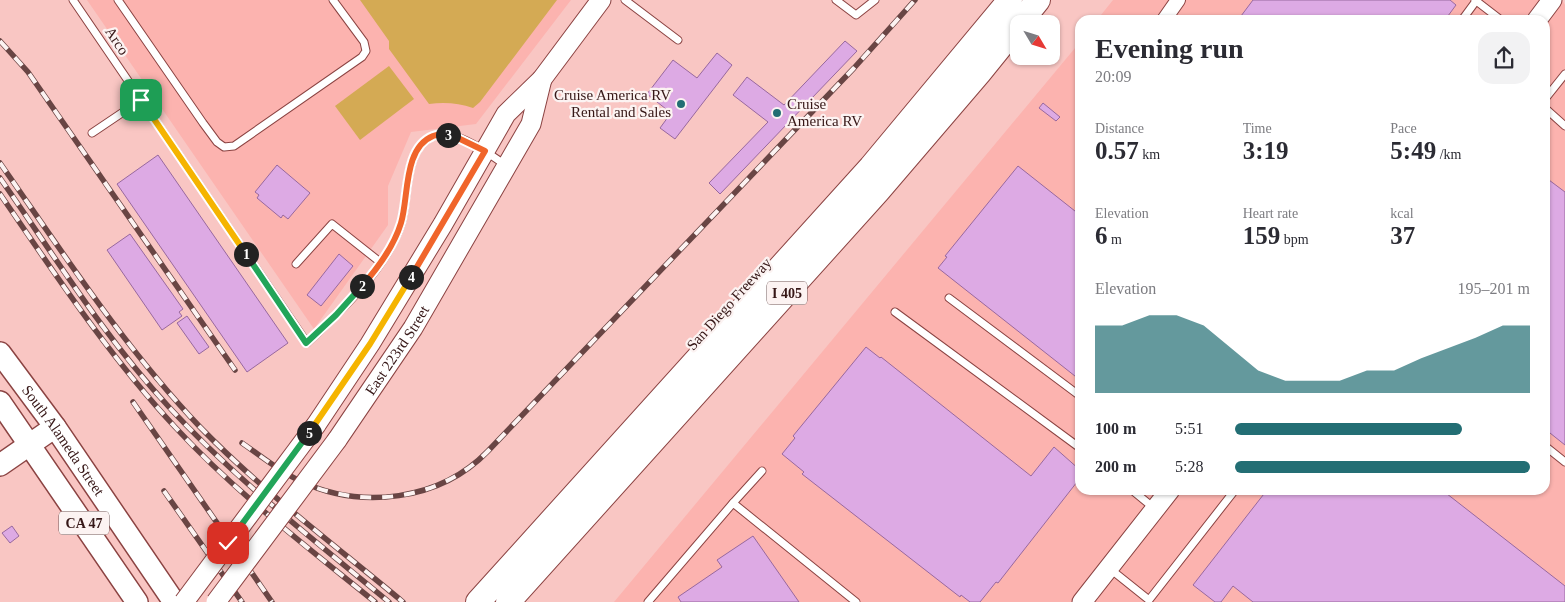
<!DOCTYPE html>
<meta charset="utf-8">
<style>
body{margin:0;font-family:Georgia,serif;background:#f2f2f3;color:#2b2b33;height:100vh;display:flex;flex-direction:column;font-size:19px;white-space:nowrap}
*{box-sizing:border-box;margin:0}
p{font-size:16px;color:#7c7c81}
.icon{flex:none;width:28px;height:28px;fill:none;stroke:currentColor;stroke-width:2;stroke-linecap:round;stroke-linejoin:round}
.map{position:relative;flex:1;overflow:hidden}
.side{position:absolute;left:1075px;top:15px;width:475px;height:480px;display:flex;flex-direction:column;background:#fff;border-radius:15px;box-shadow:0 1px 4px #0004}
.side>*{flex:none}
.needle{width:32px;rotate:128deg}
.buttons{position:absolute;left:1010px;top:15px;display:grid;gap:10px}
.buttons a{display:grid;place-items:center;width:50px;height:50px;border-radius:10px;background:#fff;box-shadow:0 1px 4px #0004;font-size:25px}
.pin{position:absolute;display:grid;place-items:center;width:42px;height:42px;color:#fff;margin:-21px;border-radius:10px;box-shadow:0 2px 8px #0006}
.km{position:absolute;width:25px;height:25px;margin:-12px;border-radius:50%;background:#222;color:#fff;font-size:14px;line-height:25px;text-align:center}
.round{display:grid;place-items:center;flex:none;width:52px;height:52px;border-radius:15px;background:#f2f2f3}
.head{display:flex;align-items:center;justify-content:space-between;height:85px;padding:0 20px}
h1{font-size:28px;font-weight:700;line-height:38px}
.figures{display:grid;grid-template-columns:repeat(3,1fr);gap:8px;height:85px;padding:5px 20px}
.figures div{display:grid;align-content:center}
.figures b{font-size:25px;font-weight:700}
.figures small{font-size:14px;font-weight:400}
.figures p{font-size:14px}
.chart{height:140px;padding:10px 20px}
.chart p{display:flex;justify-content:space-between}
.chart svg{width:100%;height:90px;margin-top:5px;fill:#236e74;opacity:.7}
ul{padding:0 20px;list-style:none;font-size:16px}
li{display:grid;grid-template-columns:80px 60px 1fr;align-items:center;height:38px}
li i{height:12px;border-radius:6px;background:#236e74}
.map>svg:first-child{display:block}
.built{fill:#fcb3af}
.green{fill:#d4aa54}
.building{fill:#ddaae4;stroke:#98689e}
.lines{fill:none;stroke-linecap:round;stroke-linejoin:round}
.lane-casing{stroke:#8b4342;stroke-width:9}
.street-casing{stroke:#8b4342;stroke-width:16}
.secondary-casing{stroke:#8b4342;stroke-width:21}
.primary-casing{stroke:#8b4342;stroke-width:24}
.highway-casing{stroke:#8b4342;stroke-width:26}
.lane{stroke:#fff;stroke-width:7}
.street{stroke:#fff;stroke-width:14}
.secondary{stroke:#fff;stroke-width:19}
.primary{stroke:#fff;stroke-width:21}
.highway{stroke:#fff;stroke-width:24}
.rail-casing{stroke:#694544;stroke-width:5.5}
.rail{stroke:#fcf3f2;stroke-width:4;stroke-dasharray:11;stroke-linecap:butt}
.secondary-bridge-casing{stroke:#8b4342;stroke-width:21;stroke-linecap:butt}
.secondary-bridge{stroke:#fff;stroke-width:19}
.split-1-casing{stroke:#fff;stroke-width:10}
.split-2-casing{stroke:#fff;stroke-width:10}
.split-3-casing{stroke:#fff;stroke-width:10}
.split-4-casing{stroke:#fff;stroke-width:10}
.split-5-casing{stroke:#fff;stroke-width:10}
.split-6-casing{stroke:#fff;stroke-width:10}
.split-1{stroke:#f5b400;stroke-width:6}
.split-2{stroke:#22a559;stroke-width:6}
.split-3{stroke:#f0652b;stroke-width:6}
.split-4{stroke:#f0652b;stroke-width:6}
.split-5{stroke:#f5b400;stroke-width:6}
.split-6{stroke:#22a559;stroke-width:6}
.poi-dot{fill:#236e74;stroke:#fcf3f2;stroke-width:2}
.labels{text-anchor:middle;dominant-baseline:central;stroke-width:4.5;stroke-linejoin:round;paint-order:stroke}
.shield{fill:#fcf3f2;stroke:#715959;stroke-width:1}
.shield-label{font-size:14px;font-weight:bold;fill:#361717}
.street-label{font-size:15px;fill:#361717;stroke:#fcf3f2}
.poi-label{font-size:15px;fill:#361717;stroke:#fcf3f2;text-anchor:end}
</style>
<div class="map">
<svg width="1565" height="602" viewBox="0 0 1565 602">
<rect width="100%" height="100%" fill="#f9c6c3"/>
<g class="built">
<path d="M 87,0 L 571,0 L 476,124 L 411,132 L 388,186 L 388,225 L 314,329 Z"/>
<path d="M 1113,0 L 1562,0 L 1565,5 L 1565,602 L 614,602 L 1080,42 L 1080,490 L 1545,490 L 1545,20 L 1097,20 Z"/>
</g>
<g class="green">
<path d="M 360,0 L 557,0 L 480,102 L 473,108 C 459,103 444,102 429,104 L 389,49 L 389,41 Z"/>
<path d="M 389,66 L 414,99 L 360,140 L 335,106 Z"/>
</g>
<g class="building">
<path d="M 1253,0 L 1450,0 L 1456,5 L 1445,20 L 1238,20 Z"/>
<path d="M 845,41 L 857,51 L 720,194 L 709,183 L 768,122 L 733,95 L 747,77 L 784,105 Z"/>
<path d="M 717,53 L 732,65 L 675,139 L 660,128 L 671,113 L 647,94 L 673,60 L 697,78 Z"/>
<path d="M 1043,103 L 1060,117 L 1056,121 L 1039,108 Z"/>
<path d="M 158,155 L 288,343 L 247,372 L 117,184 Z"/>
<path d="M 277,165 L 310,193 L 288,219 L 283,215 L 281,218 L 257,198 L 259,195 L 255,192 Z"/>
<path d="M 1018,166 L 1080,215 L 1080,380 L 938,268 L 947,257 L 945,256 Z"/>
<path d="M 1545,177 L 1565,192 L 1565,445 L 1545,429 L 1545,417 L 1549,412 L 1545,408 Z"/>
<path d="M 130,234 L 183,309 L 179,312 L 182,316 L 162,330 L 107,250 Z"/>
<path d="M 339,254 L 353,266 L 321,306 L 307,295 Z"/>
<path d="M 187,316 L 209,347 L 199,354 L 177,323 Z"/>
<path d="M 866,347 L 880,358 L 881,357 L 1031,476 L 1054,447 L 1080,470 L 1080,475 L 1076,481 L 1077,482 L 998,583 L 996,582 L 980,602 L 970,602 L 961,595 L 960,597 L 802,474 L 804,472 L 782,454 L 795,438 L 793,436 Z"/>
<path d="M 1267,490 L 1442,490 L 1565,586 L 1565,602 L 1253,602 L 1233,586 L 1221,602 L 1215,602 L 1193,585 Z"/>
<path d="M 12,526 L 19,536 L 10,543 L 2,533 Z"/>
<path d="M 753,536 L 799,602 L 681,602 L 678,597 L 722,567 L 717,560 Z"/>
</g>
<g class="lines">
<g class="lane-casing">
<g id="lane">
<path d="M 73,0 L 307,343 C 340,312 387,268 401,224 C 409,198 403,151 431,137 C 453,126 489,154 507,166"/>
<path d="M 118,0 L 203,123 L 217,142 L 224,147 L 234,146 L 362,57 L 366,51 L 364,42 L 333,0"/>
<path d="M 625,0 L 678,40"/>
<path d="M 836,0 L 856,15 L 875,0"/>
<path d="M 1475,0 L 1501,20"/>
<path d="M 1462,20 L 1476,1"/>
<path d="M 1545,99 L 1565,74"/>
<path d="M 1545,108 L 1565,126"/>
<path d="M 92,133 L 141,100"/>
<path d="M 296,264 L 332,224 L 380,262"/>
<path d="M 949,298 L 1080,396"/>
<path d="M 895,312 L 1080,448"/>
<path d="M 1545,446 L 1565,462"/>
<path d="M 1132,490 L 1155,509"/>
<path d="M 733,503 L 762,471"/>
<path d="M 1109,568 L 1149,600 L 1235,490"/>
<path d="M 648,602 L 733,503 L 856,602"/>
</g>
</g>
<g class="street-casing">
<path id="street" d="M 1164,20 L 1178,0"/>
</g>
<g class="secondary-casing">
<g id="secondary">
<path d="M 1537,20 L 1552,0"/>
<path d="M 316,425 L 370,344 L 443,224 L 506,114 L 542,79 L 601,0"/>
<path id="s1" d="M 337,440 L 413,328 L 531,124 L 542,79"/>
<path d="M 1082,602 L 1170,490"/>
</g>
</g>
<g class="primary-casing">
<g id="primary">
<path id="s2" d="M 0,353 L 55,427 L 174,602"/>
<path d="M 0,402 L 137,602"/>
<path d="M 0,465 L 55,427"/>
</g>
</g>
<g class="highway-casing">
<g id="highway">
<path d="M 478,602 L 871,167 L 1010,0"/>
<path d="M 508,602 L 878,191 L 979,73 L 1038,0"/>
</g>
</g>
<use href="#lane" class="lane"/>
<use href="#street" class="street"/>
<use href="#secondary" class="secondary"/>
<use href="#primary" class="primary"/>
<use href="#highway" class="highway"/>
<g class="rail-casing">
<g id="rail">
<path d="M 0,41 L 28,72 L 235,370"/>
<path d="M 0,163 C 63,253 124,347 200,427 C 261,490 336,546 403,602"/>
<path d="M 0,178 C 54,255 104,337 168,406 C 235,479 313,539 389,602"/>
<path d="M 0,194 C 55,274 109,356 175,427 C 235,492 306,546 375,602"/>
<path d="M 133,402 L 272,602"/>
<path d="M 242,443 C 261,456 279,471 300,481 C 361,510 440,501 488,451 L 854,68 L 915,0"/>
<path d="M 164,491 L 242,602"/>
</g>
</g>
<use href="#rail" class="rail"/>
<g class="secondary-bridge-casing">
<g id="secondary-bridge">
<path d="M 184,602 L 316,425"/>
<path d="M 216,602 L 337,440"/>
</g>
</g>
<use href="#secondary-bridge" class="secondary-bridge"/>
</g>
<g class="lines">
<g class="split-1-casing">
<path id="split-1" d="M 141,100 L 246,254"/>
</g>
<g class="split-2-casing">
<path id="split-2" d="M 246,254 L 306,343 L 336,315 L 362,286"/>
</g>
<g class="split-3-casing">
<path id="split-3" d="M 362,286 C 377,269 394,246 401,223 C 409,197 403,148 433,136 C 439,134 443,133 448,135"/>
</g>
<g class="split-4-casing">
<path id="split-4" d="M 411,277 L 485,151 L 458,138 L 448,135"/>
</g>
<g class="split-5-casing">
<path id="split-5" d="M 309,433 L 370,344 L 411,277"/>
</g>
<g class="split-6-casing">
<path id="split-6" d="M 228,543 L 309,433"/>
</g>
<use href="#split-1" class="split-1"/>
<use href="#split-2" class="split-2"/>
<use href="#split-3" class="split-3"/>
<use href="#split-4" class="split-4"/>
<use href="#split-5" class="split-5"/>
<use href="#split-6" class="split-6"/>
</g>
<g class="poi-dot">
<circle cx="681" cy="104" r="5"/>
<circle cx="777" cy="113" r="5"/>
</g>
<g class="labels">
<g class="shield">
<rect x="767" y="281.5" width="40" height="23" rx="4"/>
<rect x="59" y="511.5" width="50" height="23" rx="4"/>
</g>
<g class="shield-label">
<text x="787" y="293">I 405</text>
<text x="84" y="523">CA 47</text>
</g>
<g class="street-label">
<text transform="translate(117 41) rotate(56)">Arco</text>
<text transform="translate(729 304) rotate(-48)">San Diego Freeway</text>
<text stroke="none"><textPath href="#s1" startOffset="108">East 223rd Street</textPath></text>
<text stroke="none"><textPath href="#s2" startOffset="108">South Alameda Street</textPath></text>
</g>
<g class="poi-label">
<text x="671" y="95">Cruise America RV<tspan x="671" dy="17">Rental and Sales</tspan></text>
<text x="787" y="104" text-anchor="start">Cruise<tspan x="787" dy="17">America RV</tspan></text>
</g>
</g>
</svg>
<div class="buttons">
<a><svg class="needle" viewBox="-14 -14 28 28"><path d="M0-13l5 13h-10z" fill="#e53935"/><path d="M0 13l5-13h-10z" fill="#7c7c81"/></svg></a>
</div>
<div class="pin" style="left:141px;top:100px;background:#1e9e55"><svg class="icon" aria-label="arrive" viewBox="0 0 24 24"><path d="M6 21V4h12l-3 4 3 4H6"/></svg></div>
<div class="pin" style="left:228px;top:543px;background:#d93025"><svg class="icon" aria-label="check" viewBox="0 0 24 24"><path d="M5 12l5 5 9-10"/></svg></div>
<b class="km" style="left:246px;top:254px">1</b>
<b class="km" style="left:362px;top:286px">2</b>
<b class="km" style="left:448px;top:135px">3</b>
<b class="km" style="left:411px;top:277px">4</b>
<b class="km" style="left:309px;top:433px">5</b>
<section class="side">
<div class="head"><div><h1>Evening run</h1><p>20:09</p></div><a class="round"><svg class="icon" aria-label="share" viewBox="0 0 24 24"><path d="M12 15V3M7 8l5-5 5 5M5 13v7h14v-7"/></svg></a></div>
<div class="figures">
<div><p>Distance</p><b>0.57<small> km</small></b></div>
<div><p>Time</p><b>3:19</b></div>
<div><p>Pace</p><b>5:49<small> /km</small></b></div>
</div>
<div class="figures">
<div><p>Elevation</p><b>6<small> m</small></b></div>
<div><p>Heart rate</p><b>159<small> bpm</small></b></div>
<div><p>kcal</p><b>37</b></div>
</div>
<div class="chart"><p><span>Elevation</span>195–201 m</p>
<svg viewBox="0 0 160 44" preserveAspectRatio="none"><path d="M0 44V11L10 11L20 6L30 6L40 11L50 22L60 33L70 38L80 38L90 38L100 33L110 33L120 27L130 22L140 17L150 11L160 11V44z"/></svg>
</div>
<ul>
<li><b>100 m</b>5:51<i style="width:77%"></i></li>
<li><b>200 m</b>5:28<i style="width:100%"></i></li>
</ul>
</section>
</div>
